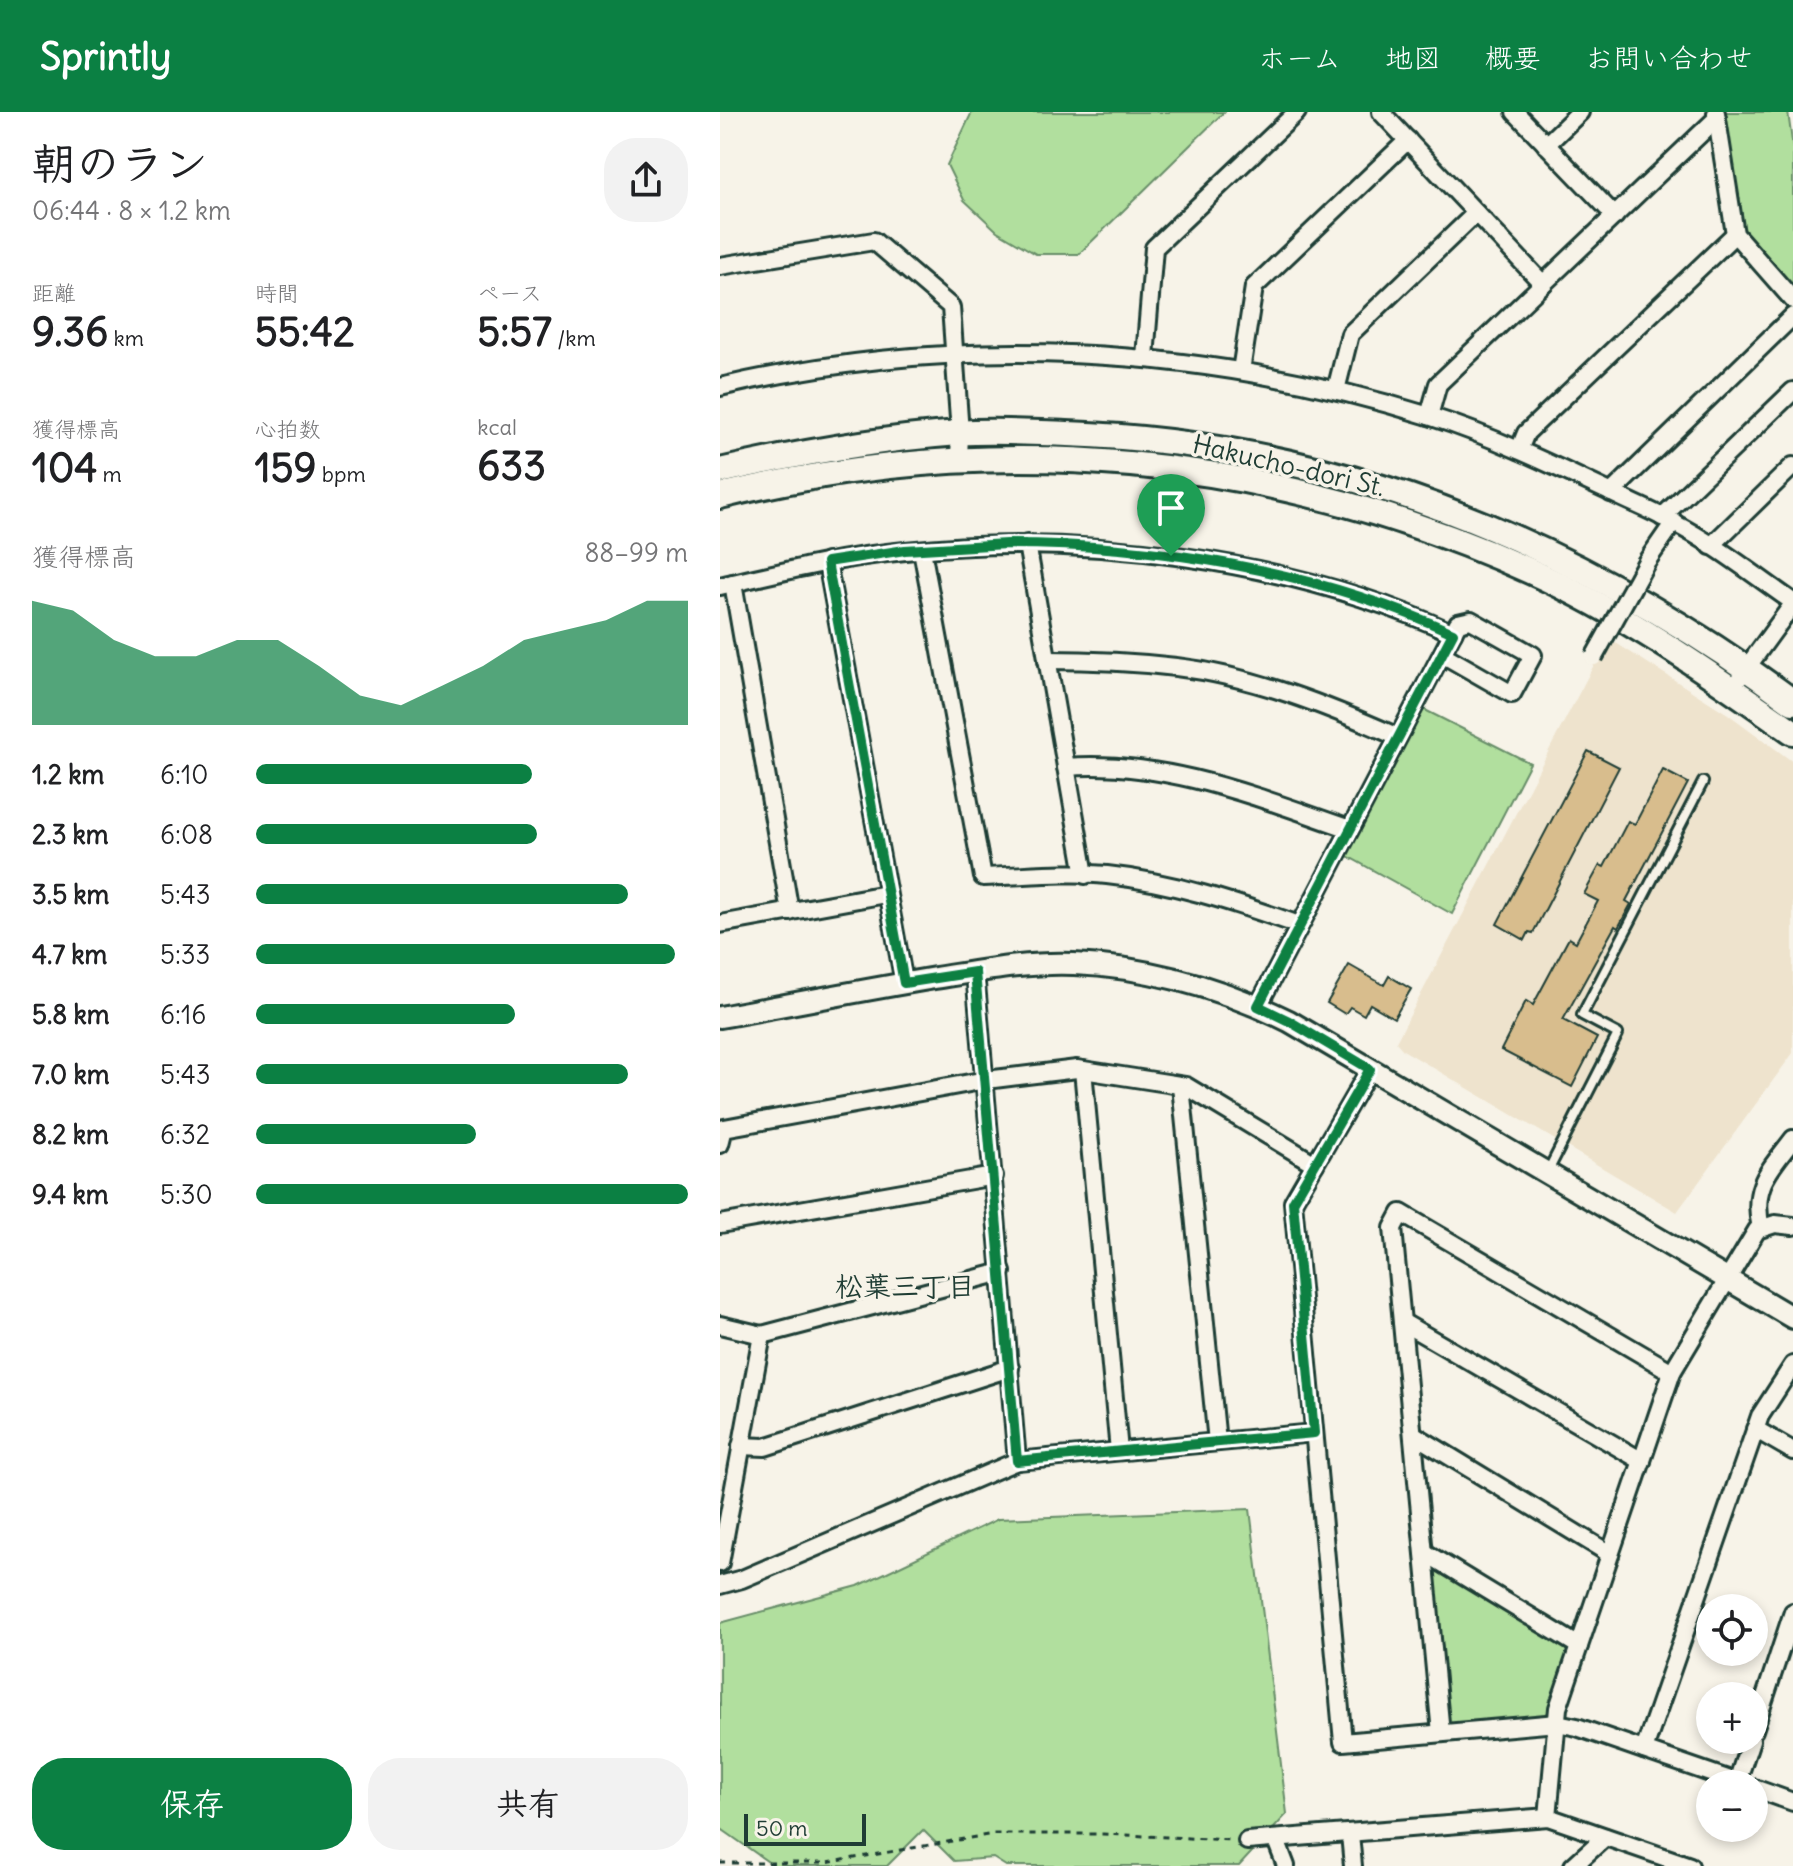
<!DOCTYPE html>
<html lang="ja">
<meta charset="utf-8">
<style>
body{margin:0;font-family:Delius,"Klee One",sans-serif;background:#f2f2f2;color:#202124;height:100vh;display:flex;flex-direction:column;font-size:30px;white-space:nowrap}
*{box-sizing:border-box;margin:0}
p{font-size:26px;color:#757577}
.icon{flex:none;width:44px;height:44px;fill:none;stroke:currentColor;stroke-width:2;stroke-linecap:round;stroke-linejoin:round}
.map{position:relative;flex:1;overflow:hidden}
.panel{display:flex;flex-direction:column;background:#fff;width:720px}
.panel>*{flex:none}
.buttons{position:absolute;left:976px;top:1482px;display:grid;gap:16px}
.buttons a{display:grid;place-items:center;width:72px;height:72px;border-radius:50%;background:#fff;box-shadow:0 4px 12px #0003;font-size:40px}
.scale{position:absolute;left:24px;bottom:20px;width:122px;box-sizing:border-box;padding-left:8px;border:4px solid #1f3d34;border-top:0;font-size:22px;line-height:28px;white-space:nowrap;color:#1f3d34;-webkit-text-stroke:6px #f7f3e8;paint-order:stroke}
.pin{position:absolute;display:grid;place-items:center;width:68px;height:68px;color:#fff;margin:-82px -34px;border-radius:50% 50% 50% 0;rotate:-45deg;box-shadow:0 0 8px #0007}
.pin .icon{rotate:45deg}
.round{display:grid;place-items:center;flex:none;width:84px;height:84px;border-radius:32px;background:#f2f2f2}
.head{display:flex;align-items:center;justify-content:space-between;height:136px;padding:0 32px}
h1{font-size:44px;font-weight:700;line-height:60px}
.metrics{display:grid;grid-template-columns:repeat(3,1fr);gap:12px;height:136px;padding:8px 32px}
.metrics div{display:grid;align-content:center}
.metrics b{font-size:40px;font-weight:700}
.metrics small{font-size:22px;font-weight:400}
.metrics p{font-size:22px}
.chart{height:224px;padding:16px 32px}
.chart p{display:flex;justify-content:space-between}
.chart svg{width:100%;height:144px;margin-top:8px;fill:#0b8043;opacity:.7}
.action{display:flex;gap:16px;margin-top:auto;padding:16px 32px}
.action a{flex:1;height:92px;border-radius:32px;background:#0b8043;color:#fff;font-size:32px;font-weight:700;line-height:92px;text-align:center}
.action a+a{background:#f2f2f2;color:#202124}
ul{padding:0 32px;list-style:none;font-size:26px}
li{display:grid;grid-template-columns:128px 96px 1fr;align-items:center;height:60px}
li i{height:20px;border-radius:10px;background:#0b8043}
header{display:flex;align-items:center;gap:48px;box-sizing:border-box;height:112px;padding:0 40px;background:#0b8043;color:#fff}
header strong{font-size:38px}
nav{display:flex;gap:44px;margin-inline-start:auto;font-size:28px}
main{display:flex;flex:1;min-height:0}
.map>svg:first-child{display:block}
.built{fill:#eee3cd}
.green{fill:#b1df9e;stroke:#688e69;stroke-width:2}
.building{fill:#d8bd8d;stroke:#1f3d34;stroke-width:2}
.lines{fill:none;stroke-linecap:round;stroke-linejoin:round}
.service-casing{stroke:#1f3d34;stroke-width:14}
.minor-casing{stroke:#1f3d34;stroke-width:22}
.tertiary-casing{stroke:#1f3d34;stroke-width:26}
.secondary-casing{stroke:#1f3d34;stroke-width:30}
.path{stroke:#1f3d34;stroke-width:3;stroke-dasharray:6 6;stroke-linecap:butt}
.service{stroke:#f7f3e8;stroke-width:8}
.minor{stroke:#f7f3e8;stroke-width:16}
.tertiary{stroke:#f7f3e8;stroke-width:20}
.secondary{stroke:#f7f3e8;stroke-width:24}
.minor-bridge-casing{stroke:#1f3d34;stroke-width:22;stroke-linecap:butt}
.minor-bridge{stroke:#f7f3e8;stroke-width:16}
.route-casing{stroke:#fff;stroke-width:16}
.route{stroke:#0b8043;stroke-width:10}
.labels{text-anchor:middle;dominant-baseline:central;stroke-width:7;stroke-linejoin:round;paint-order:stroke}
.street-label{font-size:26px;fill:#1f3d34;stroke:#f7f3e8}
.neighbourhood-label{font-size:28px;font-weight:bold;fill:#1f3d34;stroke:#f7f3e8}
</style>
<header>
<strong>Sprintly</strong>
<nav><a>ホーム</a><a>地図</a><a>概要</a><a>お問い合わせ</a></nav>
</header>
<main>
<section class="panel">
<div class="head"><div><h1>朝のラン</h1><p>06:44 · 8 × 1.2 km</p></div><a class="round"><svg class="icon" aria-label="share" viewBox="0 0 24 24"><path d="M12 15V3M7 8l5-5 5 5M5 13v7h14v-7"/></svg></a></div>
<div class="metrics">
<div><p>距離</p><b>9.36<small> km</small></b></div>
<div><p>時間</p><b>55:42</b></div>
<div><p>ペース</p><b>5:57<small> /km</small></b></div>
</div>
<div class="metrics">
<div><p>獲得標高</p><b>104<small> m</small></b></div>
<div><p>心拍数</p><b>159<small> bpm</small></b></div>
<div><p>kcal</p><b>633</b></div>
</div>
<div class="chart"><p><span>獲得標高</span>88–99 m</p>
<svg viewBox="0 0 160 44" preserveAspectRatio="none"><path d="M0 44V6L10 9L20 18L30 23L40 23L50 18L60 18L70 26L80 35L90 38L100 32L110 26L120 18L130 15L140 12L150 6L160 6V44z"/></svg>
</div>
<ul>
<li><b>1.2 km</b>6:10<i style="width:64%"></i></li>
<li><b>2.3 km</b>6:08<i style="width:65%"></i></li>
<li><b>3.5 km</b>5:43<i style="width:86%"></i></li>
<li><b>4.7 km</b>5:33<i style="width:97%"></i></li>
<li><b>5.8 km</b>6:16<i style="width:60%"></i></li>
<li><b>7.0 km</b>5:43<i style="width:86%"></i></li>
<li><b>8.2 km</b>6:32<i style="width:51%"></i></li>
<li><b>9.4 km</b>5:30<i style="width:100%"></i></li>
</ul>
<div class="action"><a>保存</a><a>共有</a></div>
</section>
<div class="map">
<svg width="1073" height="1754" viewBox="0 0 1073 1754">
<rect width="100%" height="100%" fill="#f7f3e8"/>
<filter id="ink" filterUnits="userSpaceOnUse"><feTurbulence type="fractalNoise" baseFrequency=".0125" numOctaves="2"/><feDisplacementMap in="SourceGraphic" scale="16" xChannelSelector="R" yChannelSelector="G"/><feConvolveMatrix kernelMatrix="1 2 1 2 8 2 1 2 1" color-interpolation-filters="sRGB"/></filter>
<g filter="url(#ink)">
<path class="built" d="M 888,526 L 1008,602 L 1073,650 L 1073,941 L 957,1100 L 683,938 L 676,930 Z"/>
<g class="green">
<path d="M 252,0 L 504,0 L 359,142 L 316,142 L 277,119 L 244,88 L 227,53 Z"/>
<path d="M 999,0 L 1068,0 L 1073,37 L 1073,178 L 1014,111 Z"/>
<path d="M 703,597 L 810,651 L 732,802 L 624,742 Z"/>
<path d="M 530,1397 L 567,1702 L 519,1754 L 286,1754 L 273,1746 L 234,1749 L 203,1718 L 167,1754 L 54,1754 L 0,1716 L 0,1511 L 138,1474 L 278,1407 Z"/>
<path d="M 721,1457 L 843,1533 L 848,1541 L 829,1600 L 824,1604 L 733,1612 L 727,1607 L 713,1462 Z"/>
</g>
<g class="building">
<path d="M 868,639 L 899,655 L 813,821 L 809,820 L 805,828 L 777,812 Z"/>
<path d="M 943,658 L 968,671 L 906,789 L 911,792 L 898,816 L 895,814 L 843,908 L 877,926 L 852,975 L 781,938 L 806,889 L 813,893 L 849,826 L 856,830 L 878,789 L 864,782 L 880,753 L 884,755 L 908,709 L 915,712 Z"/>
<path d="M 629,853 L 664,873 L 669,864 L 691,877 L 674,906 L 650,892 L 644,903 L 630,895 L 625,902 L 607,891 Z"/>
</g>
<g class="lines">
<g class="service-casing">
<path id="service" d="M 827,1061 L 898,922 L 862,903 L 983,670"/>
</g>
<g class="minor-casing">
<g id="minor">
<path d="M 661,0 L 823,172"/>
<path d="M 795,0 L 895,104"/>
<path d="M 996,1 L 1015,122 L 1073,188"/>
<path d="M 826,33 L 860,0"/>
<path d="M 0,154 L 154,129 L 231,195 L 240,321 L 239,347"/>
<path d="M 425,245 L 434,136 L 577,0"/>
<path d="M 521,259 L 534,175 L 688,28"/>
<path d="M 0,275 C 234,220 480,233 709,304 C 772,324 833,353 892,381 C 912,391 933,399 952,410 C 995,432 1034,463 1073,490"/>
<path d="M 616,278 L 630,222 L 756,101"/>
<path d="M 709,304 L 718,272 L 997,6"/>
<path d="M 799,338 L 806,321 L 1015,122"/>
<path d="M 891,381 L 1073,204"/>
<path d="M 942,405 L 1073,279"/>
<path d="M 307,432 L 365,763"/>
<path d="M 991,434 L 1073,354"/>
<path d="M 202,438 L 263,765 C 303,764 346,759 387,763 C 453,770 516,791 579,813"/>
<path d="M 927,449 L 954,410"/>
<path d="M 107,450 L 184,871"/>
<path d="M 13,471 L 70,800"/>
<path d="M 0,474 C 61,460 122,445 185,439 C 361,420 572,447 733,521"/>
<path d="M 327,548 C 370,548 414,550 456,555 C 533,564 608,594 678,625"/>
<path d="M 1020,565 L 1073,492"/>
<path d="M 346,655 C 444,647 539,686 630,717"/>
<path d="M 0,812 L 166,782"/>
<path d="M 255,860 L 297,1349"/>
<path d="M 538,894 L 738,511 L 751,508 L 813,543 L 792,582 L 722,542"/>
<path d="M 650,957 L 573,1090 L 623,1630 L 837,1611 L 857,1615 L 1022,1672"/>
<path d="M 363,958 L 399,1339"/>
<path d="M 461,974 L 497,1330"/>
<path d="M 0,1032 L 4,1016 L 266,968 L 357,957 L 466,974 L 595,1052"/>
<path d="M 0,1112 L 274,1064"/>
<path d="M 1041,1116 C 1031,1074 1049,1059 1073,1027"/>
<path d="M 682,1210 L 922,1349"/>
<path d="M 0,1213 L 42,1223 L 282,1160"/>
<path d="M 1035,1317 L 1073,1339"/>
<path d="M 693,1322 L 890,1442"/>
<path d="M 21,1334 L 45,1335 L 290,1256"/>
<path d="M 704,1440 L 859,1534"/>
<path d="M 0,1451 L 42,1223"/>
<path d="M 0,1473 L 22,1467 L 297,1349 L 594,1321"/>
<path d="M 1034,1618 L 1073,1500"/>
<path d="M 721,1621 L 673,1116 L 681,1101 L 952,1260"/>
<path d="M 924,1638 L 1040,1304 L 1073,1253"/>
<path d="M 1017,1670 L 1031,1628"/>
<path d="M 1034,1676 L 1073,1690"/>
<path d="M 828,1705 L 838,1596 L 952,1260 L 1037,1118 L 1055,1112 L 1073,1114"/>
<path d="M 630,1722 L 633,1754"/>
<path d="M 556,1728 L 566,1754"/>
<path d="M 527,1729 L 828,1705 L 970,1754"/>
<path d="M 853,1754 L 885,1725"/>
</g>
</g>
<g class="tertiary-casing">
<path id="tertiary" d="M 0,905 C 72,892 143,878 215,866 C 261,859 307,850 354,852 C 430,855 501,876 569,909 L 1073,1206"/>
</g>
<g class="secondary-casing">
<g id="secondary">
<path d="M 0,359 C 78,341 158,327 239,321 C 274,318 312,321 347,322 C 618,331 857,430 1073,590"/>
<path d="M 0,384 C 277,316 550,342 810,459 C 904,501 989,561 1073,620"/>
</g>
</g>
<path class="path" d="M 0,1751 L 106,1751 L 273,1722 L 383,1722 L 511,1728"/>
<use href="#service" class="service"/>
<use href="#minor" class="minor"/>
<use href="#tertiary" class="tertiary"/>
<use href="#secondary" class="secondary"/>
<g class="minor-bridge-casing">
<path id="minor-bridge" d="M 874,545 L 927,449"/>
</g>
<use href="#minor-bridge" class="minor-bridge"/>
</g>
</g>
<g class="lines" filter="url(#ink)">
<g class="route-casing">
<path id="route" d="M 286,432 C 436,432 596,458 733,521 L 538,894 L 569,909 L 650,957 L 573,1090 L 594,1321 L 297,1349 L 255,860 L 184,871 L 107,450 L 185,438 Z"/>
</g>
<use href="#route" class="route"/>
</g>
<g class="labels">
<g class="street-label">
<text transform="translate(569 353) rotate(13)">Hakucho-dori St.</text>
</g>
<g class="neighbourhood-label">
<text x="185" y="1174">松葉三丁目</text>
</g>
</g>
</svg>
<div class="buttons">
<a><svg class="icon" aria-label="locate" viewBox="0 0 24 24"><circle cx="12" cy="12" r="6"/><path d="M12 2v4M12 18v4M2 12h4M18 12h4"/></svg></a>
<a>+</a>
<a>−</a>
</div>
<div class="scale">50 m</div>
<div class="pin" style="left:451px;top:444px;background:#1e9e55"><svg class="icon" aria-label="arrive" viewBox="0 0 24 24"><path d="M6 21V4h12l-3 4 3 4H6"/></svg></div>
</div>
</main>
